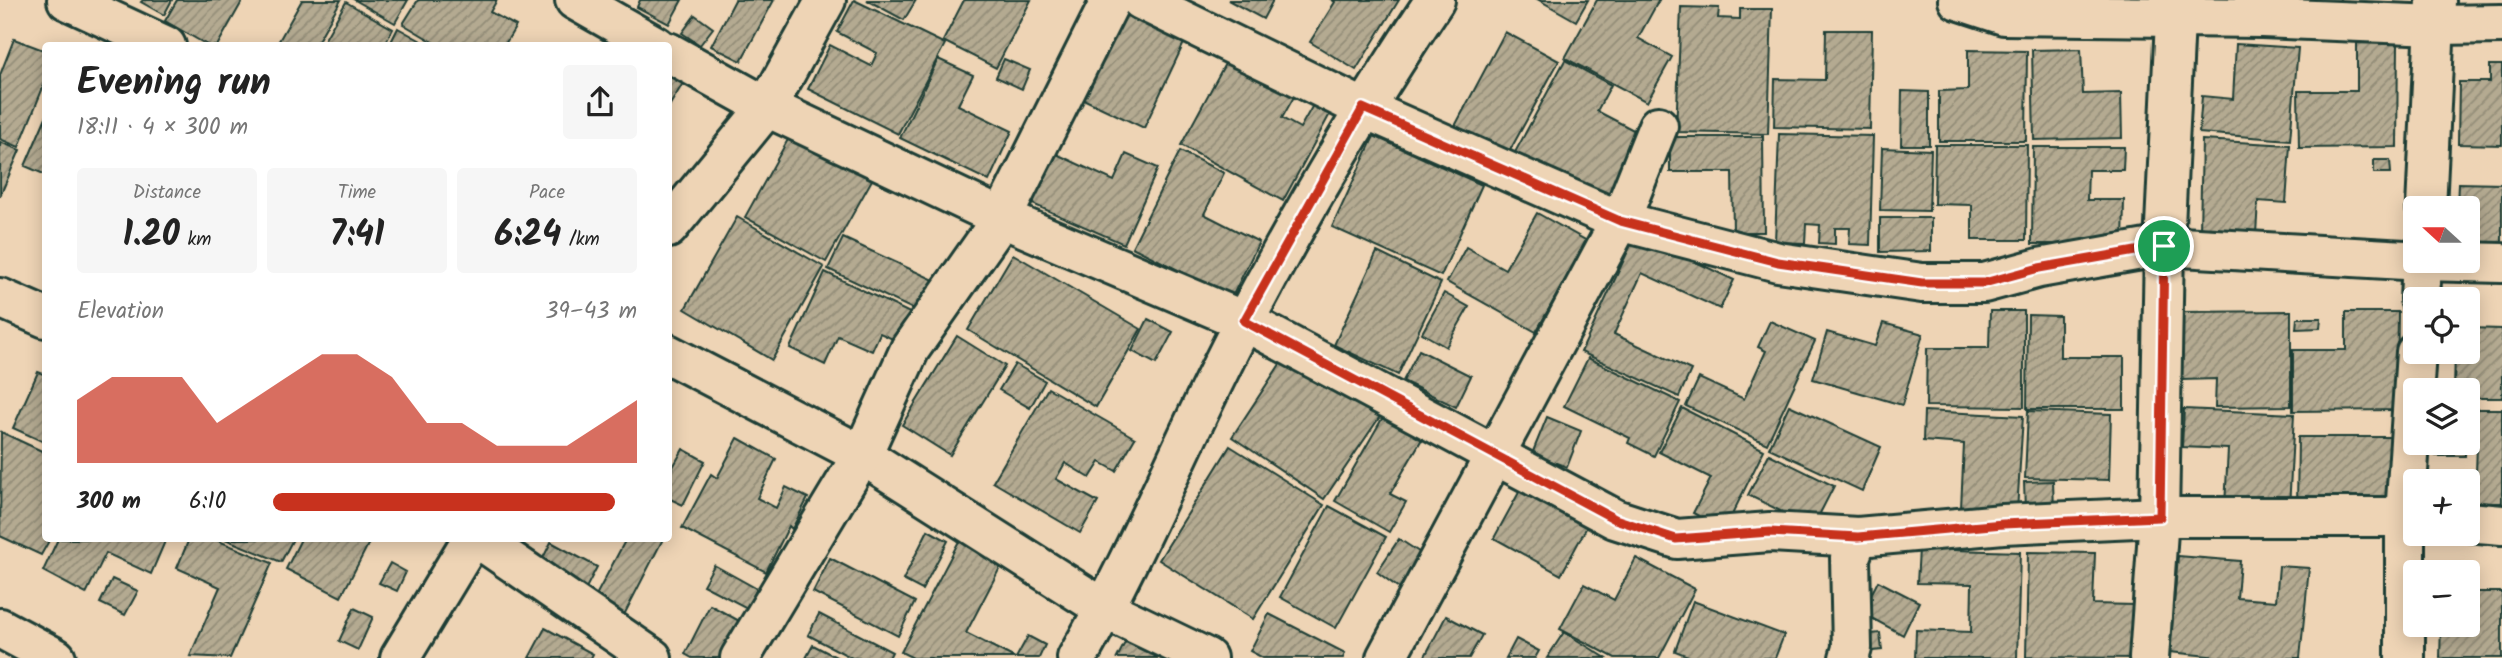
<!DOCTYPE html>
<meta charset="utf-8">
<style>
body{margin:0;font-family:Kalam,sans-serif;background:#f6f6f6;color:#222;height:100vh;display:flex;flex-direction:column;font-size:26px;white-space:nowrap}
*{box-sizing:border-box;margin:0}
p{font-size:23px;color:#767676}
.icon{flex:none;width:38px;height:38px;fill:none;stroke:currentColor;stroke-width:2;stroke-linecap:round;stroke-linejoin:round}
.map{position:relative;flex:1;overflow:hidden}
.side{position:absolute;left:42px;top:42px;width:630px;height:500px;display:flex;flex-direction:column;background:#fff;border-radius:7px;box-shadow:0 4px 18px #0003}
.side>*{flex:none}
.needle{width:46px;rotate:291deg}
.buttons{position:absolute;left:2403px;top:196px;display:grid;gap:14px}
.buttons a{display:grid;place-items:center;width:77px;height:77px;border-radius:7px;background:#fff;box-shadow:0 4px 18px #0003;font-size:35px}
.pin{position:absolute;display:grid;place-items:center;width:60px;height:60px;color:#fff;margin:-30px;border:4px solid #fff;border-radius:50%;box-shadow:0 2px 7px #0007}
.round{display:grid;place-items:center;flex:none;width:74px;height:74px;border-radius:7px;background:#f6f6f6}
.headline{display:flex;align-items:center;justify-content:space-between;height:119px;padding:0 35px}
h1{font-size:38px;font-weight:600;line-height:52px}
.metrics{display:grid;grid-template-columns:repeat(3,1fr);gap:10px;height:119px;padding:7px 35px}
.metrics div{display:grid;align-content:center;border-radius:7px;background:#f6f6f6;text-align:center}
.metrics b{font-size:35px;font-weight:600}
.metrics small{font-size:19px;font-weight:400}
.metrics p{font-size:19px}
.chart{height:196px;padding:14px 35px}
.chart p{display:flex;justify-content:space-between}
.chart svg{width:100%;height:126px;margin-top:7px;fill:#c8321e;opacity:.7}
ul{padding:0 35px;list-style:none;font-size:23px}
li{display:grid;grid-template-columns:112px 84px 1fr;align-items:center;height:52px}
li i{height:18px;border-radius:9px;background:#c8321e}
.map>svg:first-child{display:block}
.building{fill:url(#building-hatch);stroke:#1f3d34;stroke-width:2}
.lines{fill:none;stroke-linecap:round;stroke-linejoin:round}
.minor-casing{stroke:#1f3d34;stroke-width:44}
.minor{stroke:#eed4b5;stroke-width:38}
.route-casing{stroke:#fff;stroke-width:14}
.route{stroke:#c8321e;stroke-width:9}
</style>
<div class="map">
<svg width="2502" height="658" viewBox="0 0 2502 658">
<defs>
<pattern id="building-hatch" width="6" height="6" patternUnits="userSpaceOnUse" patternTransform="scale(1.75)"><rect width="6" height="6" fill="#b4aa91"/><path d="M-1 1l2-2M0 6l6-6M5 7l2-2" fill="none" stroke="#928c77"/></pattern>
</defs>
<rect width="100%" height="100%" fill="#eed4b5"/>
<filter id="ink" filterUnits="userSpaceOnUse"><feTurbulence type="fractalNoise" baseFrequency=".0143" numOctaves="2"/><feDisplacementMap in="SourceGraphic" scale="14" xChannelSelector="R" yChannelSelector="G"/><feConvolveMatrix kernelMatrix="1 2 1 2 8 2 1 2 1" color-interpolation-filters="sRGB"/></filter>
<g filter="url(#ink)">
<g class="building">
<path d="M 143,0 L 172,0 L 164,15 L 141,2 Z"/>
<path d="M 177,0 L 243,0 L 217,46 L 209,46 L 165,21 Z"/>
<path d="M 302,0 L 341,0 L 315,46 L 276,46 Z"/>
<path d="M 355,0 L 408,0 L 395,23 Z"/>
<path d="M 418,0 L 497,0 L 490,12 L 516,26 L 504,46 L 440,46 L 403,24 Z"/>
<path d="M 640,0 L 682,0 L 669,24 L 637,7 Z"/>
<path d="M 735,0 L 774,0 L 741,61 L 711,46 Z"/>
<path d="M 854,0 L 945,44 L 898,134 L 808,89 L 830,45 L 871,66 L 877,53 L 837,32 Z"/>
<path d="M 867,0 L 916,0 L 904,20 Z"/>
<path d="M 964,0 L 1031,0 L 996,68 L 943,41 Z"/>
<path d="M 1228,0 L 1273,0 L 1263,19 Z"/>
<path d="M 1332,0 L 1399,0 L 1356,70 L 1310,42 L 1335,2 Z"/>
<path d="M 1539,0 L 1588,0 L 1576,21 Z"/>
<path d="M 1597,0 L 1659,0 L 1638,38 L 1672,57 L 1647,102 L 1565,58 Z"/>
<path d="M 346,2 L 393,29 L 384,46 L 321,46 Z"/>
<path d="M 1681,7 L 1719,8 L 1718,18 L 1740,19 L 1740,9 L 1772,9 L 1768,134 L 1676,132 Z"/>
<path d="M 1123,14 L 1184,43 L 1144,128 L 1083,99 Z"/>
<path d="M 695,15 L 713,28 L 700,45 L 682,33 Z"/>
<path d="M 398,28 L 430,46 L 389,46 Z"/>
<path d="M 1826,30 L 1872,30 L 1870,129 L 1774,127 L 1775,79 L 1825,80 Z"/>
<path d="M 1505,32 L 1559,61 L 1508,154 L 1455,126 Z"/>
<path d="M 14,39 L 46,51 L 46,80 L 19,147 L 0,139 L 0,75 Z"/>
<path d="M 2357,43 L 2398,44 L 2397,147 L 2299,148 L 2298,91 L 2357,91 Z"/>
<path d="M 2236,44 L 2298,48 L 2290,140 L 2199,133 L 2202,96 L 2233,99 Z"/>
<path d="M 2081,49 L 2083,94 L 2121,93 L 2122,138 L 2034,140 L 2032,50 Z"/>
<path d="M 1968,50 L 2027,51 L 2026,141 L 1939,141 L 1939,91 L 1968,90 Z"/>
<path d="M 1228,58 L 1295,95 L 1282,118 L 1300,128 L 1313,105 L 1330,114 L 1283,201 L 1181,145 Z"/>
<path d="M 938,59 L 973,75 L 958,105 L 1012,131 L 989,181 L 900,138 Z"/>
<path d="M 1004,59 L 1030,70 L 1022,89 L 996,77 Z"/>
<path d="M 1565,60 L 1611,85 L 1597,111 L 1645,136 L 1608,206 L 1513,156 Z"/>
<path d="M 2490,65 L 2502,65 L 2502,145 L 2458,144 L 2459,82 L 2490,82 Z"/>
<path d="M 668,70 L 685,80 L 668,108 Z"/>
<path d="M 1902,91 L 1929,92 L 1929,145 L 1901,145 Z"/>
<path d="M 46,117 L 46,175 L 25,166 Z"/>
<path d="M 796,125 L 877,171 L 826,262 L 745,217 Z"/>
<path d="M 1779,134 L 1873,136 L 1870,245 L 1849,244 L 1850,228 L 1835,228 L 1835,244 L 1819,243 L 1820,225 L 1806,224 L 1805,243 L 1775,242 Z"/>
<path d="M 1374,136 L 1482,185 L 1441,276 L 1332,227 Z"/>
<path d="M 1670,137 L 1763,137 L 1764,232 L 1733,232 L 1732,172 L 1670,172 Z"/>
<path d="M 2202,140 L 2290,145 L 2286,203 L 2258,201 L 2256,234 L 2200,230 Z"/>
<path d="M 0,142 L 20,150 L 0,196 Z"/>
<path d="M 1935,145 L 2027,145 L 2026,240 L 1972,240 L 1972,205 L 1934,204 Z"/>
<path d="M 2033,147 L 2124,147 L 2123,170 L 2088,170 L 2087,200 L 2124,200 L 2123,244 L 2032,244 Z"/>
<path d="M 1882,148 L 1931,150 L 1929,211 L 1880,210 Z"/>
<path d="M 1050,151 L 1114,181 L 1126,154 L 1158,168 L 1124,244 L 1028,202 Z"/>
<path d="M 1180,151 L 1224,173 L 1204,214 L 1259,242 L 1232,297 L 1132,247 Z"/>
<path d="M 2374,160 L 2390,160 L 2391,173 L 2374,173 Z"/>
<path d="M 2458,183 L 2502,184 L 2502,247 L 2468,247 L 2468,208 L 2457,208 Z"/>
<path d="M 1537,213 L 1587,241 L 1536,332 L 1447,282 L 1466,247 L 1505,269 Z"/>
<path d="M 737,217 L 824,267 L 772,360 L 685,309 Z"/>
<path d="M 1880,218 L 1931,218 L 1931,251 L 1880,252 Z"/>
<path d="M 1636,234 L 1734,280 L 1720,309 L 1642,273 L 1614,334 L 1691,370 L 1679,397 L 1581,352 Z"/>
<path d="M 843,238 L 934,280 L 919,312 L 828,269 Z"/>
<path d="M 1377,252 L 1441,283 L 1398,375 L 1334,345 Z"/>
<path d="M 1013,254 L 1141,329 L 1096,407 L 968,330 Z"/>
<path d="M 825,272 L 914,315 L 901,343 L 880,333 L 872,351 L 838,336 L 825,365 L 790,348 Z"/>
<path d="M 1444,293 L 1469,307 L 1446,347 L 1422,333 Z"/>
<path d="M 1990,311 L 2024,311 L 2024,407 L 1926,406 L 1927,348 L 1989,348 Z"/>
<path d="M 2291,311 L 2291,406 L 2215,407 L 2216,379 L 2182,380 L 2182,312 Z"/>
<path d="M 2346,312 L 2398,312 L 2397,410 L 2293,411 L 2293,350 L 2346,350 Z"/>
<path d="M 2028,315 L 2060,316 L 2060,357 L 2124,357 L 2124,409 L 2027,409 Z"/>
<path d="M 2297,318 L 2321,318 L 2320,328 L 2296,329 Z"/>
<path d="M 1148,319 L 1173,332 L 1156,364 L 1132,351 Z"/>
<path d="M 1770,321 L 1815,341 L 1767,444 L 1686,406 L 1699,378 L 1744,399 L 1766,351 L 1758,347 Z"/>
<path d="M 1883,323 L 1923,334 L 1902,405 L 1813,379 L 1827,332 L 1875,346 Z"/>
<path d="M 2468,328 L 2502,329 L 2502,398 L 2468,398 L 2468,390 L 2454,390 L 2455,352 L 2468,352 Z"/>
<path d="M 957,336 L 1005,366 L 950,455 L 902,425 Z"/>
<path d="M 1290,349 L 1383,412 L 1324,499 L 1232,437 Z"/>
<path d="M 1419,350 L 1471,376 L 1456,407 L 1403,381 Z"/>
<path d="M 1588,358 L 1680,402 L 1654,456 L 1628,443 L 1630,438 L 1564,406 Z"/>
<path d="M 1015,364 L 1045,381 L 1030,408 L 999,390 Z"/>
<path d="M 38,372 L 46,375 L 46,443 L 13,428 Z"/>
<path d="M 1048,388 L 1135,438 L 1116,471 L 1100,462 L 1090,478 L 1065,463 L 1056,479 L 1098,502 L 1080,533 L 993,482 Z"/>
<path d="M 1789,405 L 1881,447 L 1862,491 L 1769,448 Z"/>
<path d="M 1682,408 L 1764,450 L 1725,529 L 1693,513 L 1711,478 L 1659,452 Z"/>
<path d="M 2184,409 L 2294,414 L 2289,509 L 2225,506 L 2228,449 L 2182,447 Z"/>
<path d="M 2468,409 L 2502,409 L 2502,503 L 2475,503 L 2477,444 L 2465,445 L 2465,456 L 2436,456 L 2436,443 L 2468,443 Z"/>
<path d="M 1387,410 L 1426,432 L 1390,494 L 1406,502 L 1389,532 L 1335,501 Z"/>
<path d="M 1924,411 L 2023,416 L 2017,511 L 1961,508 L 1964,444 L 1923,441 Z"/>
<path d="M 2028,411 L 2111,414 L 2109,480 L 2025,478 Z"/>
<path d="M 1547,417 L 1581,431 L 1567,467 L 1532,454 Z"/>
<path d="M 1,432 L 46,453 L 46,539 L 50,539 L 41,555 L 0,536 Z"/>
<path d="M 2298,437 L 2391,437 L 2390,510 L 2297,510 Z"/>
<path d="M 738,438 L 776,459 L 757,498 L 776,508 L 786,487 L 808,498 L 792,529 L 789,526 L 766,572 L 682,528 L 711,474 L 717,478 Z"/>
<path d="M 1230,446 L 1324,505 L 1253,619 L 1159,560 Z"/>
<path d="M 683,449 L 705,461 L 683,505 L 668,498 L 668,476 Z"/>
<path d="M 1769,454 L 1834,486 L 1813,527 L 1748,495 Z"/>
<path d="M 2053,481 L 2054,509 L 2025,510 L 2024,482 Z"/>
<path d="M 1523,485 L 1590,521 L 1561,575 L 1494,538 Z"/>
<path d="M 1329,506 L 1386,537 L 1336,628 L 1280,597 Z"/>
<path d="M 928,530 L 948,541 L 922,590 L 903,580 Z"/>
<path d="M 58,539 L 166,539 L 151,574 L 106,553 L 86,594 L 43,571 Z"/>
<path d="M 189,539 L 214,539 L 272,563 L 230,658 L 190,656 L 220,587 L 177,568 Z"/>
<path d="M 225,539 L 293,539 L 281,562 Z"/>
<path d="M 301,539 L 371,539 L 341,597 L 286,569 Z"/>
<path d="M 626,539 L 663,539 L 623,617 L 593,601 Z"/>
<path d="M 1399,539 L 1422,554 L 1399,588 L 1377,572 Z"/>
<path d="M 959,541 L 1002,564 L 966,633 L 1015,658 L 913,658 L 901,652 Z"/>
<path d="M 551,542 L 597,567 L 583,594 L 537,570 Z"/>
<path d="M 1919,549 L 2020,552 L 2017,658 L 1915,658 L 1916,630 L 1971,632 L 1972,584 L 1917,583 Z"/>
<path d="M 2028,552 L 2095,553 L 2093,604 L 2135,605 L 2134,658 L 2026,657 Z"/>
<path d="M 2178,556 L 2240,561 L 2237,598 L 2276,601 L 2279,566 L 2309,568 L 2300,658 L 2228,658 L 2170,652 Z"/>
<path d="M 830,558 L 915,602 L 898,636 L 813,592 Z"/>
<path d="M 1636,558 L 1695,589 L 1659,658 L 1615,658 L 1560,629 L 1584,584 L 1614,600 Z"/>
<path d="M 390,563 L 406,572 L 397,591 L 379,583 Z"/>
<path d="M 714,565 L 757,589 L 747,608 L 703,585 Z"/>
<path d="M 112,579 L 138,591 L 125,615 L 100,603 Z"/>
<path d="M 1878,581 L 1919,602 L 1903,635 L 1862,613 Z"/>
<path d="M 2468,592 L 2502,592 L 2502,658 L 2440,658 L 2441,625 L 2468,625 Z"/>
<path d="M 1693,601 L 1784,635 L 1775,658 L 1693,658 L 1675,651 Z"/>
<path d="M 710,605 L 743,623 L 725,658 L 692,658 L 685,654 Z"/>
<path d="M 354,608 L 373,617 L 358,650 L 339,641 Z"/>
<path d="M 819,614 L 892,652 L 889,658 L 852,658 L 808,635 Z"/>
<path d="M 1269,614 L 1345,653 L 1343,658 L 1263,658 L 1250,651 Z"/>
<path d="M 1446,616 L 1482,635 L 1469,658 L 1424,658 Z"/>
<path d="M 545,628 L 593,654 L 591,658 L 529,658 Z"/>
<path d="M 1131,631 L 1166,658 L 1117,658 Z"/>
<path d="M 1564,632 L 1606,658 L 1547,658 Z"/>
<path d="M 1880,633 L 1882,650 L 1863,652 L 1862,635 Z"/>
<path d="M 1028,636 L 1045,645 L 1039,658 L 1016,658 Z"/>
<path d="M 1516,639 L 1539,651 L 1535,658 L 1506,658 Z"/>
<path d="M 813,645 L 838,658 L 806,658 Z"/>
</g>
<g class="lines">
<g class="minor-casing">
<g id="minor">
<path d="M 67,0 L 166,46"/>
<path d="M 575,0 L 656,46"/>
<path d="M 1141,0 L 1363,108 L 1620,221 L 1778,262 L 1922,283 L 1984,283 L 2039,268 L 2164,246 L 2422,261 L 2502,263"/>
<path d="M 1958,0 L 2004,15 L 2262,18 L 2437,25 L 2502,24"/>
<path d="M 668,52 L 767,107 L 1002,218 L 1244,321 L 1615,519 L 1677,539 L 1770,532 L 1858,537 L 2003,524 L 2159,517 L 2415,517"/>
<path d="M 2426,208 L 2436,1"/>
<path d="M 668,228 L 767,107 L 826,0"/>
<path d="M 0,298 L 46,318"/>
<path d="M 2420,299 L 2422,261"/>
<path d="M 668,354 L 862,455 L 1105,609 L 1207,658"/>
<path d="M 2468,522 L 2502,525"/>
<path d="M 479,539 L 652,658"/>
<path d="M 0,628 L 56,658"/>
<path d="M 400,658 L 472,539"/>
<path d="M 740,658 L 862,455 L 910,349 L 1002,218 L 1111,0"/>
<path d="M 1077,658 C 1140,549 1186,431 1245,320 C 1303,210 1366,103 1435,0"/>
<path d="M 1386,658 L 1620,221 L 1658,126"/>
<path d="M 1849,658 L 1852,648 L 1850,557 L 1858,537"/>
<path d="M 2149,658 L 2159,517 L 2164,246 L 2176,0"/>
<path d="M 2405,658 L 2405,516 L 2416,352"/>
</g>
</g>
<use href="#minor" class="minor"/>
</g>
</g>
<g class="lines" filter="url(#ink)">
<g class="route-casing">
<path id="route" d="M 1363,108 L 1620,221 L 1778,262 L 1922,283 L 1984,283 L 2039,268 L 2164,246 L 2160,517 L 2003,524 L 1858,537 L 1770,532 L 1676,539 L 1615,519 L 1244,321 Z"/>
</g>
<use href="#route" class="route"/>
</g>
</svg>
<div class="buttons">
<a><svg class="needle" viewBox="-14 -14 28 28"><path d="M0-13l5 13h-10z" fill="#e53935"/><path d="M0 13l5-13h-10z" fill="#767676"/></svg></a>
<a><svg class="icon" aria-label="locate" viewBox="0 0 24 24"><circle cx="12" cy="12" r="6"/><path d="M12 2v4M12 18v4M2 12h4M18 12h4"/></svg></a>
<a><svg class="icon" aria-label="layers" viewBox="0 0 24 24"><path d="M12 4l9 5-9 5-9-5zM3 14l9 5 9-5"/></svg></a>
<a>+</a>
<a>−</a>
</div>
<div class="pin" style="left:2164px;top:246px;background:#1e9e55"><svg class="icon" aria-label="arrive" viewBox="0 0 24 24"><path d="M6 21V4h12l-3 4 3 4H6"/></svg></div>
<section class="side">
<div class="headline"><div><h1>Evening run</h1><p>18:11 · 4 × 300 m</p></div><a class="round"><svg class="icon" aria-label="share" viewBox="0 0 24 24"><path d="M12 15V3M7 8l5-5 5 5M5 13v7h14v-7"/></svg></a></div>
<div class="metrics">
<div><p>Distance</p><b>1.20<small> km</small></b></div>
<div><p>Time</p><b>7:41</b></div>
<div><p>Pace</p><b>6:24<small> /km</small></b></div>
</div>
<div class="chart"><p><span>Elevation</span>39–43 m</p>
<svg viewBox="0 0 160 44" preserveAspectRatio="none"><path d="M0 44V22L10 14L20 14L30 14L40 30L50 22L60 14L70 6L80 6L90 14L100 30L110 30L120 38L130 38L140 38L150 30L160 22V44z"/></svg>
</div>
<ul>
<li><b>300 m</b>6:10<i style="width:94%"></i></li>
</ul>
</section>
</div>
